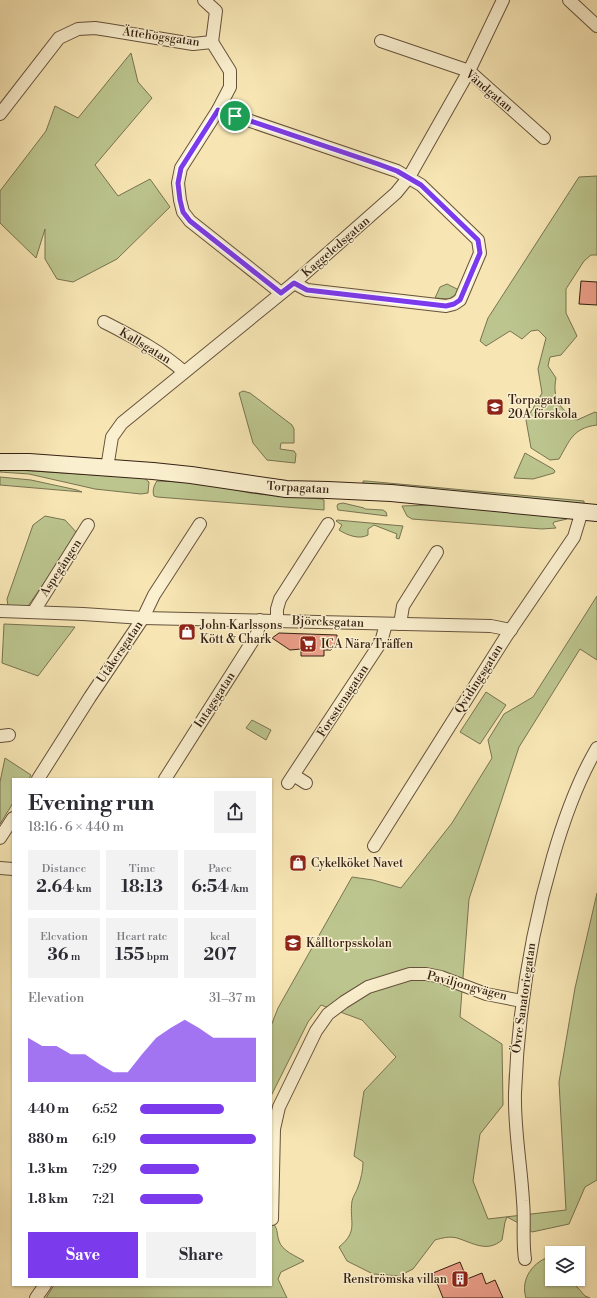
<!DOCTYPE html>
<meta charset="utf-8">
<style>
body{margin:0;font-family:"Libre Bodoni",serif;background:#f2f2f3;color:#2b2b33;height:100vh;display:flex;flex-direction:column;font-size:15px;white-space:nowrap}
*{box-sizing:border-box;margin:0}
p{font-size:13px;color:#7c7c81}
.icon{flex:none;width:22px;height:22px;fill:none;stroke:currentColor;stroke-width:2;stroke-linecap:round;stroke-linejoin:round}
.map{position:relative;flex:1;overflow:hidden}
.panel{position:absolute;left:12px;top:778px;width:260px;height:508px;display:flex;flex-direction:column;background:#fff;border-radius:0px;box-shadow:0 1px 3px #0004}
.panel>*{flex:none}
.fabs{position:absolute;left:545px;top:1246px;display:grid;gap:8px}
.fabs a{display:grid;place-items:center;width:40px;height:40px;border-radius:0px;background:#fff;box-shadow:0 1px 3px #0004;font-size:20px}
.pin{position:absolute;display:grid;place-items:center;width:34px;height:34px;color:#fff;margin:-17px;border:2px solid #fff;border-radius:50%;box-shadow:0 1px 4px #0007}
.round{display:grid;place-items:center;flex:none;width:42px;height:42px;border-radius:0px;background:#f2f2f3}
.overview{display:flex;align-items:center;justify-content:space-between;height:68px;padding:0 16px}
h1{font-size:22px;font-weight:700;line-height:30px}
.metrics{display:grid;grid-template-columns:repeat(3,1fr);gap:6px;height:68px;padding:4px 16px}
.metrics div{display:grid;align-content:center;border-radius:0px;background:#f2f2f3;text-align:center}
.metrics b{font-size:17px;font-weight:700}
.metrics small{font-size:11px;font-weight:400}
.metrics p{font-size:11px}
.chart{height:112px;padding:8px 16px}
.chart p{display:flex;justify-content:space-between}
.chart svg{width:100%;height:72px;margin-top:4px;fill:#7c3aed;opacity:.7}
.action{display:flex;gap:8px;margin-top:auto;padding:8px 16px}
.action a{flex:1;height:46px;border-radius:0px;background:#7c3aed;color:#fff;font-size:16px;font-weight:700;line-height:46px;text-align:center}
.action a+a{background:#f2f2f3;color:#2b2b33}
ul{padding:0 16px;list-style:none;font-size:13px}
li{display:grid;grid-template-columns:64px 48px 1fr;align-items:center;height:30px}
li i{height:10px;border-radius:5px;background:#7c3aed}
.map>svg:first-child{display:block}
.green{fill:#bcc58e;stroke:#797351}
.building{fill:#ea9e88;stroke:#362114}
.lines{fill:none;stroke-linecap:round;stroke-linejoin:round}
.street-casing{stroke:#66523c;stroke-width:14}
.secondary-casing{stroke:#362114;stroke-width:18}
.street{stroke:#faefce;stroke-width:12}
.secondary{stroke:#faefce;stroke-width:16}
.route-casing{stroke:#fff;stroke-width:8}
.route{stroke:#7c3aed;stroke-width:5}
.labels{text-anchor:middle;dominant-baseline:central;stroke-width:3;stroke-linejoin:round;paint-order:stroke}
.street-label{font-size:12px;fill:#362114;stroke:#faefce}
.poi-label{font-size:12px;fill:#362114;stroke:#faefce;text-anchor:start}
</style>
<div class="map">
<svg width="597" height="1298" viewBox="0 0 597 1298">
<rect width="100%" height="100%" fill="#f7e6b4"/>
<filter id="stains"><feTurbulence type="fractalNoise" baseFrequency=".005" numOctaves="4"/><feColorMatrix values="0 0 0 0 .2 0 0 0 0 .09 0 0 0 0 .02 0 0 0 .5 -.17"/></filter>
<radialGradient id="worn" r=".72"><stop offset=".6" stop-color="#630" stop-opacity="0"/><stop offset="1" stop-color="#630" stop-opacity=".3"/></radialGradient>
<g class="green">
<path d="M 131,53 L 138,82 L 152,98 L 95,165 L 118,196 L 150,179 L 170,207 L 117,259 L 73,282 L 57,279 L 45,259 L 45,229 L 36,258 L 0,223 L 0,191 L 46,131 L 55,106 L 78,118 Z"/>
<path d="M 597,176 L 597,255 L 591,255 L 584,261 L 566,289 L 566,313 L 577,336 L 561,355 L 550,357 L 548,366 L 556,378 C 552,399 560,409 577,420 L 595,412 L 597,413 L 597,425 C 573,428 570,440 559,459 L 550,460 L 531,448 L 526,420 L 542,393 L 538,369 L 546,338 L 538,330 L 531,331 L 522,339 L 510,331 L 486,346 L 480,341 L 488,318 L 579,177 Z"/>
<path d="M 447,284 L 459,290 L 458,293 L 449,299 L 435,298 L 440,287 Z"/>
<path d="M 243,391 L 250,393 L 292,425 L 294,429 L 294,443 L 281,443 L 280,449 L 294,451 L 296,454 L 295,463 L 267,460 L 253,443 L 239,393 Z"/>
<path d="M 525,453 L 553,469 L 555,471 L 554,473 L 533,479 L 514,478 Z"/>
<path d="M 0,469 L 144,478 L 149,482 L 148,493 L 141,494 L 95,489 L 29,474 L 0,472 Z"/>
<path d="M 0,477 L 31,480 L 77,490 L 82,492 L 0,485 Z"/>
<path d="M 157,481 L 205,483 L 250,493 L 322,499 L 324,500 L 324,510 L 157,497 L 154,496 C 152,491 154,485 157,481 Z"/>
<path d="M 366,481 L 584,501 L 584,504 L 363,483 L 363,481 Z"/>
<path d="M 343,503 L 364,508 L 365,509 L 383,510 L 386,512 L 387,516 L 338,510 L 337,506 L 338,504 Z"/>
<path d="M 433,505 L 474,508 L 565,517 L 567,519 L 554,522 L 553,524 L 556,528 L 542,529 L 412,519 L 407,516 L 402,506 Z"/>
<path d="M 45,516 L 65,520 L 78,534 L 28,606 L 8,606 L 7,599 L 33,525 Z"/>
<path d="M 337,520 L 403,526 L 399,539 L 396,538 L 397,534 L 374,525 L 368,529 L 368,535 C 359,540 347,535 339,530 L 342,525 L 336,521 Z"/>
<path d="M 597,596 L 597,660 L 580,649 L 519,747 L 469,899 L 460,1017 L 502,1044 L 503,1105 L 480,1134 L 473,1181 L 488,1219 L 566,1210 L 559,1082 L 575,988 L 597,893 L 597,1180 L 585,1187 L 569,1224 L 532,1232 L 526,1227 L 507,1217 L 505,1222 L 502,1240 C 487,1253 473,1243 457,1238 C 449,1236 442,1238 435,1240 L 413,1269 L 399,1276 L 373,1274 L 347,1261 L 339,1247 C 359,1231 349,1222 352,1201 C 353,1196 357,1191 358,1187 C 361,1179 363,1170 363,1162 L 354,1156 L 364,1091 L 396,1057 L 362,1020 L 321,1005 L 308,1022 L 271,1096 L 271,1026 L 278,1008 L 352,877 L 373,880 L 401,888 L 452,823 L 492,758 L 488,740 L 504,714 L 533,697 Z"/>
<path d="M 4,624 L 75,627 L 38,676 L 2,663 Z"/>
<path d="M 486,692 L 506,705 L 480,744 L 460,732 Z"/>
<path d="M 252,720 L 271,730 L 266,740 L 246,728 Z"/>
<path d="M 5,758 L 31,775 L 29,779 L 13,779 L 13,803 L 0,824 L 0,782 Z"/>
<path d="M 271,1221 C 279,1229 276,1232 279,1241 C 282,1251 296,1256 304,1261 L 281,1272 L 278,1279 L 287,1298 L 46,1298 L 54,1285 L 271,1285 Z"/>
<path d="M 552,1256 L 552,1279 L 570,1279 L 585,1296 L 590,1298 L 526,1298 C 520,1279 533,1261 552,1256 Z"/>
</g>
<g class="building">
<path d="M 581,281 L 597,282 L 597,305 L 579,304 Z"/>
<path d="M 279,633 L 337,635 L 337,641 L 331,650 L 324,650 L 324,656 L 301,656 L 301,649 L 290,650 L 272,638 Z"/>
<path d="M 460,1262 L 467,1279 L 482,1273 L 486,1284 L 495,1280 L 503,1298 L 443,1298 L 433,1273 Z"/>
</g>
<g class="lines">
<g class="street-casing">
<g id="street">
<path d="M 204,0 L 216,11 L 212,42"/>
<path d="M 569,0 L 597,26"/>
<path d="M 381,41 L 469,71 L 544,138"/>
<path d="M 212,42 L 230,71 L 230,87 L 218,110 L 181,168 L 178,183 L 180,200 L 183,212 L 190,221 L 281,293"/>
<path d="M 218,110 L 397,171 L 421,185 L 478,240 L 480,253 L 460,300 L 454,304 L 446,306 L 307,290 L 294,283"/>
<path d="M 0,114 L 59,38 L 78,29 L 95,28 L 108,30 L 193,44 L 212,42"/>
<path d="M 104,322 C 131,336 161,351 184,372"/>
<path d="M 107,468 L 112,437 L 122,423 L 294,283 L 396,193 L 409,177 L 469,71 L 503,0"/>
<path d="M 0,611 L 83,614 L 143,618 L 491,626 L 511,630"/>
<path d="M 34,611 L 88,525"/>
<path d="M 277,621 L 277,609 L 280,599 L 328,524"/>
<path d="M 400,624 L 403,606 L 437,552"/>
<path d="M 0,736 L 9,735"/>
<path d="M 295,776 L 306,783"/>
<path d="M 38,779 L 90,697 L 143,618 L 154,595 L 200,524"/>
<path d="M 165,779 L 257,634 L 260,620"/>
<path d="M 288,783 L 381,642 L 386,624"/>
<path d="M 0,838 L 13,818"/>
<path d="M 374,846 L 507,635 L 574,537 L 582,511"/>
<path d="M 0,868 L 13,869"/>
<path d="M 272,1219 L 274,1129 L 279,1107 L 316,1031 L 328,1014 L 344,1002 L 368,987 L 410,974 L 426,974 L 441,977 L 486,994 L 522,1001"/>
<path d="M 525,1259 C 522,1239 525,1221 523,1201 C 521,1165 514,1129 515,1093 C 518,1011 530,936 553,857 C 564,819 577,782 597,748"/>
<path d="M 36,1298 L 45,1285"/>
</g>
</g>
<g class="secondary-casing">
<path id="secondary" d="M 0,462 L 29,462 L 153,471 L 191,475 L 286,489 L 328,490 L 391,493 L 597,513"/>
</g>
<use href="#street" class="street"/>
<use href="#secondary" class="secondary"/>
</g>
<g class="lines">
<g class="route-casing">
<path id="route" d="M 218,110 L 378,164 L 397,171 L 421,185 L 478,240 L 480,253 L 460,300 L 454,304 L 446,306 L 307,290 L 294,283 L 281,293 L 190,221 L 183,212 L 180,200 L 178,183 L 181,168 Z"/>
</g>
<use href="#route" class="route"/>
</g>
<defs>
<g id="school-square" transform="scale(0.9)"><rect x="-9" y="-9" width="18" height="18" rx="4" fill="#8f2418" stroke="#faefce"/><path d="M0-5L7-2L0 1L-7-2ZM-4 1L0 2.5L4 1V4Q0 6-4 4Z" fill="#fff"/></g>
<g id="shop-square" transform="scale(0.9)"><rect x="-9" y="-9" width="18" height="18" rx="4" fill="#8f2418" stroke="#faefce"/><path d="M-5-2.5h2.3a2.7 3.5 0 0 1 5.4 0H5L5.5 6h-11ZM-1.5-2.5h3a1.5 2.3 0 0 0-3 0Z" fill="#fff"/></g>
<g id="supermarket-square" transform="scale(0.9)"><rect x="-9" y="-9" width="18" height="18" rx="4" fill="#8f2418" stroke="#faefce"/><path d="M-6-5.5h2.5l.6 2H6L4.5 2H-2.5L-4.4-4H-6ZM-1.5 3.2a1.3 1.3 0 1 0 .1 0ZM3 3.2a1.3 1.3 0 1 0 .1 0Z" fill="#fff"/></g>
<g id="building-square" transform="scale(0.9)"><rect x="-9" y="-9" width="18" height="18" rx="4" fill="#8f2418" stroke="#faefce"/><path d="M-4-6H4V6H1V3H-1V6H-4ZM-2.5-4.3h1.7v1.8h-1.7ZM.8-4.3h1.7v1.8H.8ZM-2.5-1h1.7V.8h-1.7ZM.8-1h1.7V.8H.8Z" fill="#fff"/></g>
</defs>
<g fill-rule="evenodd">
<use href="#school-square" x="495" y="407"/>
<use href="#shop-square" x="187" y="632"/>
<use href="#supermarket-square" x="308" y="644"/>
<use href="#shop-square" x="298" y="863"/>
<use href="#school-square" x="293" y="943"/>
<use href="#building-square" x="460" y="1279"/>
</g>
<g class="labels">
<g class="street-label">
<text transform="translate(161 37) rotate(8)">Ättehögsgatan</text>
<text transform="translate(489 91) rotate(40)">Vändgatan</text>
<text transform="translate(336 247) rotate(-41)">Kaggeledsgatan</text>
<text transform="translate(145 346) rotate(31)">Kallsgatan</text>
<text transform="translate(298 488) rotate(3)">Torpagatan</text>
<text transform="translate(61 568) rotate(-57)">Aspegången</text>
<text transform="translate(328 622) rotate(2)">Björcksgatan</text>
<text transform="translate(120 652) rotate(-56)">Utåkersgatan</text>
<text transform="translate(479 679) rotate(-58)">Qvidingsgatan</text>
<text transform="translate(215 700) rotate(-57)">Intagsgatan</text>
<text transform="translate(343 701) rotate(-57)">Forsstenagatan</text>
<text transform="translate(467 986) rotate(15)">Paviljongvägen</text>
<text transform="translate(524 998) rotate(-82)">Övre Sanatoriegatan</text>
</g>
<g class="poi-label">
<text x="508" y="400">Torpagatan<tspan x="508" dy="14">20A förskola</tspan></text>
<text x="200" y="625">John Karlssons<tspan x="200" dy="14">Kött &amp; Chark</tspan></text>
<text x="321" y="644">ICA Nära Träffen</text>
<text x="311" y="863">Cykelköket Navet</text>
<text x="306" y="943">Kålltorpsskolan</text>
<text x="447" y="1279" text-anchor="end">Renströmska villan</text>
</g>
</g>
<rect width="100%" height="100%" filter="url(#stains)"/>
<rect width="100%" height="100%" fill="url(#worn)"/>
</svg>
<div class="fabs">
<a><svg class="icon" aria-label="layers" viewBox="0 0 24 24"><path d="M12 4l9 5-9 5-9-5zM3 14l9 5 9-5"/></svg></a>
</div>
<div class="pin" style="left:235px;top:116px;background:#1e9e55"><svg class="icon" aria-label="arrive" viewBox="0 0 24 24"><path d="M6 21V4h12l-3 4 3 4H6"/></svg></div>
<section class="panel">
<div class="overview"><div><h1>Evening run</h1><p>18:16 · 6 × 440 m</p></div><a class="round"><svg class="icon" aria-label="share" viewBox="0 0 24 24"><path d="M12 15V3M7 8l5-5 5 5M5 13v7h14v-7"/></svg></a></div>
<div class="metrics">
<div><p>Distance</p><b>2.64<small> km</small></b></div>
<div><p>Time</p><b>18:13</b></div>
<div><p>Pace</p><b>6:54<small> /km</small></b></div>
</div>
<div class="metrics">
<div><p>Elevation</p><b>36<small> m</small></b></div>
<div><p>Heart rate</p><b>155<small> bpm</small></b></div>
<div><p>kcal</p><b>207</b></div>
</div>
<div class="chart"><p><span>Elevation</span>31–37 m</p>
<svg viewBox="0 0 160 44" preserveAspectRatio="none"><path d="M0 44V17L10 22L20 22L30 27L40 27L50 33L60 38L70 38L80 27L90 17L100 11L110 6L120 11L130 17L140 17L150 17L160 17V44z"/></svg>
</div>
<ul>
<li><b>440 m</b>6:52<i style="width:72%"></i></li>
<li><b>880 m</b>6:19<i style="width:100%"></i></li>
<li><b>1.3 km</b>7:29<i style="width:51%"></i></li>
<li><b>1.8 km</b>7:21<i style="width:54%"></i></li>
</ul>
<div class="action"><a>Save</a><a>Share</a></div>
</section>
</div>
